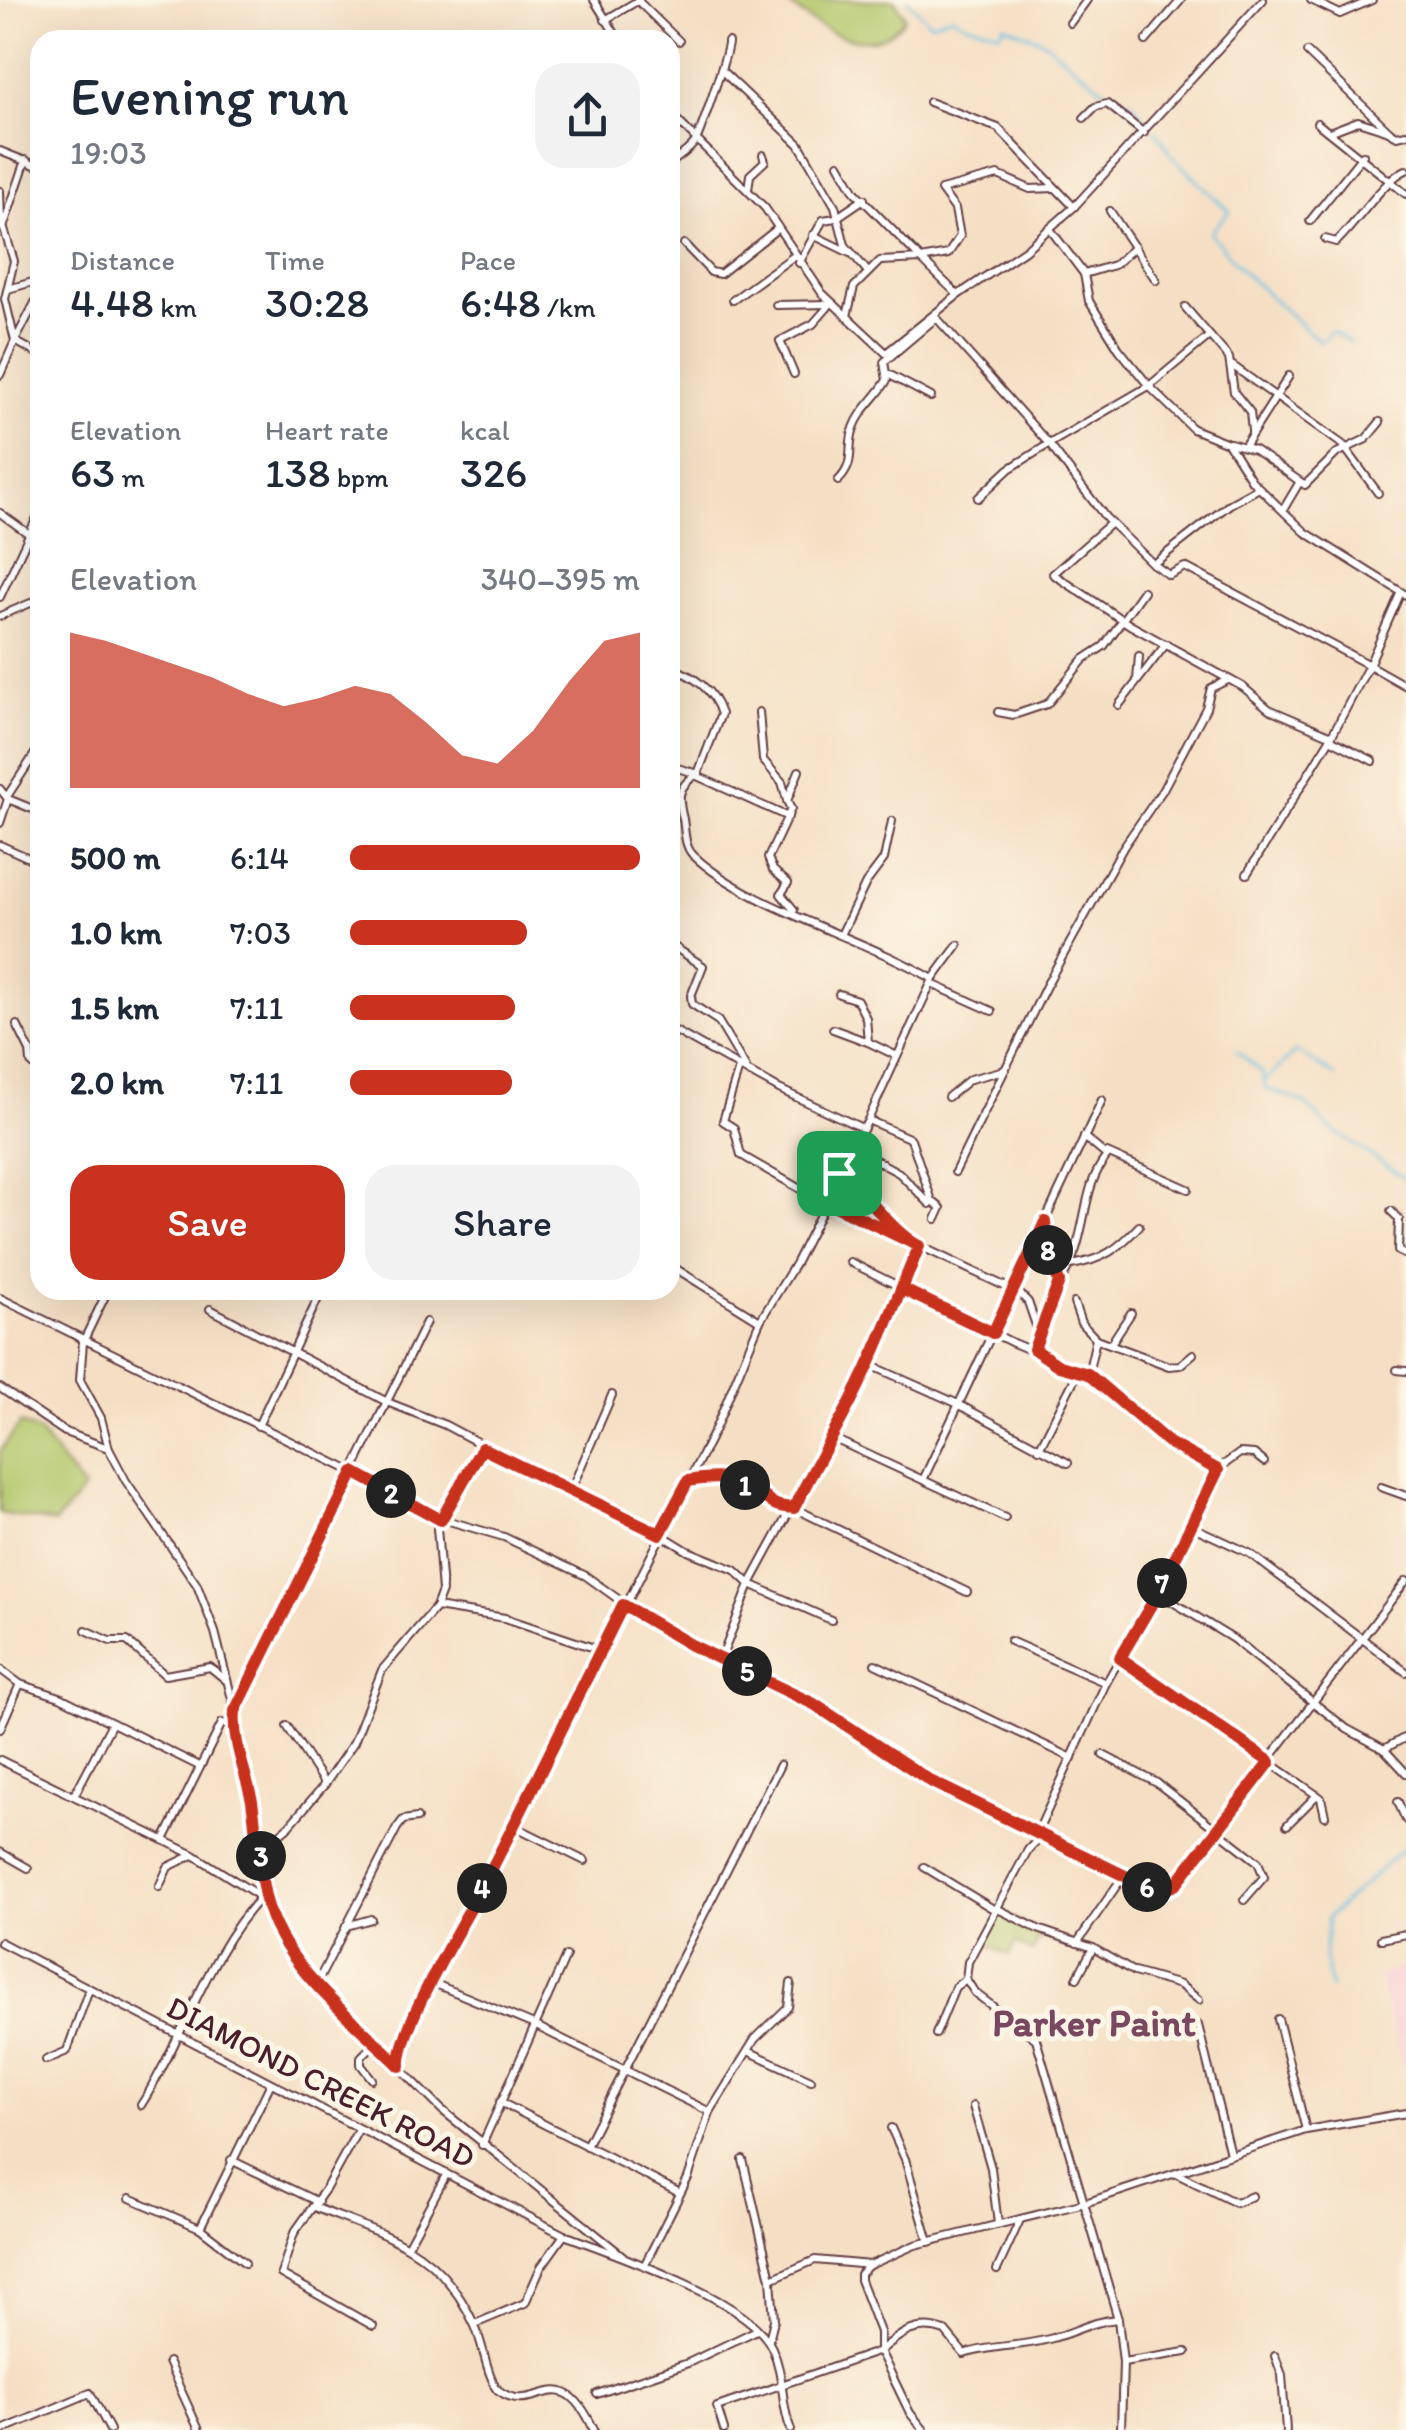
<!DOCTYPE html>
<meta charset="utf-8">
<style>
body{margin:0;font-family:Itim,sans-serif;background:#f2f2f3;color:#1f2937;height:100vh;display:flex;flex-direction:column;font-size:38px;white-space:nowrap}
*{box-sizing:border-box;margin:0}
p{font-size:32px;color:#747a83}
.icon{flex:none;width:55px;height:55px;fill:none;stroke:currentColor;stroke-width:2;stroke-linecap:round;stroke-linejoin:round}
.map{position:relative;flex:1;overflow:hidden}
.drawer{position:absolute;left:30px;top:30px;width:650px;height:1270px;display:flex;flex-direction:column;background:#fff;border-radius:30px;box-shadow:0 10px 40px #0002}
.drawer>*{flex:none}
.pin{position:absolute;display:grid;place-items:center;width:85px;height:85px;color:#fff;margin:-42px;border-radius:20px;box-shadow:0 5px 15px #0006}
.km{position:absolute;width:50px;height:50px;margin:-25px;border-radius:50%;background:#222;color:#fff;font-size:28px;line-height:50px;text-align:center}
.round{display:grid;place-items:center;flex:none;width:105px;height:105px;border-radius:30px;background:#f2f2f3}
.headline{display:flex;align-items:center;justify-content:space-between;height:170px;padding:0 40px}
h1{font-size:55px;font-weight:600;line-height:75px}
.figures{display:grid;grid-template-columns:repeat(3,1fr);gap:15px;height:170px;padding:10px 40px}
.figures div{display:grid;align-content:center}
.figures b{font-size:42px;font-weight:600}
.figures small{font-size:28px;font-weight:400}
.figures p{font-size:28px}
.chart{height:280px;padding:20px 40px}
.chart p{display:flex;justify-content:space-between}
.chart svg{width:100%;height:180px;margin-top:10px;fill:#c8321e;opacity:.7}
.primary-button{display:flex;gap:20px;margin-top:auto;padding:20px 40px}
.primary-button a{flex:1;height:115px;border-radius:30px;background:#c8321e;color:#fff;font-size:40px;font-weight:600;line-height:115px;text-align:center}
.primary-button a+a{background:#f2f2f3;color:#1f2937}
ul{padding:0 40px;list-style:none;font-size:32px}
li{display:grid;grid-template-columns:160px 120px 1fr;align-items:center;height:75px}
li i{height:25px;border-radius:12px;background:#c8321e}
.map>svg:first-child{display:block}
.built{fill:#f7cfd5}
.green{fill:#b2c76b;stroke:#7e734b;stroke-width:2.5}
.lines{fill:none;stroke-linecap:round;stroke-linejoin:round}
.stream{stroke:#65bfe3;stroke-width:2.5}
.minor-casing{stroke:#643c42;stroke-width:10}
.minor{stroke:#fff;stroke-width:6}
.route-casing{stroke:#fff;stroke-width:20}
.route{stroke:#c8321e;stroke-width:12}
.labels{text-anchor:middle;dominant-baseline:central;stroke-width:10;stroke-linejoin:round;paint-order:stroke}
.street-label{font-size:32px;fill:#4a1f2b;stroke:#fcf5e5}
.quarter-label{font-size:38px;font-weight:bold;fill:#7a4761;stroke:#fcf5e5}
</style>
<div class="map">
<svg width="1406" height="2430" viewBox="0 0 1406 2430">
<rect width="100%" height="100%" fill="#fcf5e5"/>
<filter id="ink" filterUnits="userSpaceOnUse"><feTurbulence type="fractalNoise" baseFrequency=".01" numOctaves="2"/><feDisplacementMap in="SourceGraphic" scale="20" xChannelSelector="R" yChannelSelector="G"/><feConvolveMatrix kernelMatrix="1 2 1 2 8 2 1 2 1" color-interpolation-filters="sRGB"/></filter>
<filter id="wash" filterUnits="userSpaceOnUse"><feTurbulence type="fractalNoise" baseFrequency=".0048" numOctaves="4" result="noise"/><feDisplacementMap in="SourceGraphic" scale="40" xChannelSelector="R" yChannelSelector="G"/><feGaussianBlur stdDeviation="2.25" result="paint"/><feColorMatrix in="noise" values="0 0 0 0 0 0 0 0 0 0 0 0 0 0 0 0 0 1.4 0 .05"/><feComposite in="paint" operator="in"/></filter>
<g filter="url(#wash)">
<rect width="100%" height="100%" fill="#f5dfc4"/>
<path class="built" d="M 1406,1967 L 1406,2078 L 1378,1975 Z"/>
<g class="green">
<path d="M 784,0 L 894,0 L 905,17 C 875,65 817,29 784,0 Z"/>
<path d="M 21,1423 L 40,1433 L 84,1490 L 55,1523 L 0,1513 L 0,1451 Z"/>
<path d="M 1001,1912 L 1041,1933 L 1032,1952 L 1016,1943 L 1009,1955 L 985,1943 Z"/>
</g>
<g class="lines">
<g class="stream">
<path d="M 908,0 L 930,23 L 953,16 C 966,28 984,25 1000,33 L 1004,25 L 1042,40 L 1104,90"/>
<path d="M 1107,91 L 1134,104 L 1147,122"/>
<path d="M 1155,130 L 1176,160 L 1229,211 L 1210,233 L 1243,272 L 1320,342 L 1332,331 L 1350,343"/>
<path d="M 1237,1051 L 1262,1072 L 1265,1088 L 1305,1103 L 1328,1127 L 1406,1179"/>
<path d="M 1266,1080 L 1296,1051 L 1335,1076"/>
<path d="M 1331,1989 L 1324,1957 L 1328,1917 L 1406,1846"/>
</g>
</g>
</g>
<g filter="url(#ink)">
<g class="lines">
<g class="minor-casing">
<g id="minor">
<path d="M 594,0 L 619,40"/>
<path d="M 1311,0 L 1340,14 L 1372,0"/>
<path d="M 638,1 L 679,41"/>
<path d="M 605,20 L 639,0"/>
<path d="M 1070,23 L 1087,0"/>
<path d="M 1146,41 L 1181,0"/>
<path d="M 1307,52 L 1390,132 L 1397,136 L 1406,134"/>
<path d="M 722,71 L 799,144 L 835,206 L 845,245 L 868,272"/>
<path d="M 929,102 L 998,128 L 1074,207"/>
<path d="M 670,113 L 765,208 L 822,293 L 886,353 L 958,295 L 1025,250 L 1074,207 L 1263,0"/>
<path d="M 1084,118 L 1095,107 L 1107,104 L 1144,133"/>
<path d="M 1317,123 L 1406,194"/>
<path d="M 1332,131 L 1358,121 L 1389,131"/>
<path d="M 0,151 L 40,167"/>
<path d="M 670,164 C 678,157 689,151 695,142 C 699,137 729,50 728,42"/>
<path d="M 839,164 L 855,192 L 921,259 L 948,254 L 960,236 L 955,209 L 941,190 L 998,175 L 1030,189 L 1054,188"/>
<path d="M 748,190 L 750,175 L 765,161 L 763,155"/>
<path d="M 0,191 L 1,220 L 14,261 L 5,299 L 15,341 L 0,375"/>
<path d="M 1110,211 L 1156,280"/>
<path d="M 1310,221 L 1363,155"/>
<path d="M 3,228 L 26,160"/>
<path d="M 1050,229 L 1084,274 L 1089,301 L 1119,349 L 1149,386 L 1208,337"/>
<path d="M 813,235 L 850,253"/>
<path d="M 1325,239 L 1336,242 C 1357,223 1384,179 1406,170"/>
<path d="M 684,244 L 711,272 L 720,274 L 777,229"/>
<path d="M 799,263 L 823,220 L 836,218 L 864,199"/>
<path d="M 1084,274 L 1114,265 L 1135,247"/>
<path d="M 8,289 L 40,280"/>
<path d="M 40,293 L 15,341 L 40,355"/>
<path d="M 733,300 L 794,256"/>
<path d="M 776,305 L 831,304"/>
<path d="M 1185,307 L 1229,358 L 1234,392 L 1250,412 L 1252,431"/>
<path d="M 934,315 L 1049,444 L 1149,386 L 1193,429 L 1228,443 L 1252,481 L 1305,532 L 1406,595"/>
<path d="M 847,316 L 854,287 L 880,261 L 921,259 L 958,295"/>
<path d="M 40,355 L 40,382"/>
<path d="M 1233,366 L 1343,445 L 1378,493"/>
<path d="M 794,374 L 780,341 L 813,324 L 828,307"/>
<path d="M 888,374 L 931,397"/>
<path d="M 1230,443 L 1255,450 L 1305,485 L 1337,453 L 1366,439 L 1380,422"/>
<path d="M 1245,445 L 1289,376"/>
<path d="M 838,481 C 857,462 846,449 854,428 C 861,408 877,398 887,380 L 884,362 L 936,318"/>
<path d="M 1259,488 L 1230,504 L 1153,564 L 1169,575 L 1185,567 L 1369,665 L 1400,594"/>
<path d="M 978,498 L 1009,469 L 1049,444 L 1106,518 L 1153,564"/>
<path d="M 1283,510 L 1299,483"/>
<path d="M 0,513 L 29,534"/>
<path d="M 1111,523 L 1053,574 L 1130,625 L 1243,687 L 1269,709 L 1332,736"/>
<path d="M 0,597 L 40,511"/>
<path d="M 0,616 L 40,599"/>
<path d="M 670,667 C 694,676 713,689 721,714 L 697,776 L 788,817"/>
<path d="M 1137,680 L 1139,656"/>
<path d="M 1119,705 L 1166,644"/>
<path d="M 759,712 L 763,760 L 782,782 L 787,800"/>
<path d="M 998,712 L 1014,715 L 1047,704 L 1084,659 L 1104,646 L 1143,591"/>
<path d="M 1330,739 L 1373,761"/>
<path d="M 670,766 L 695,773"/>
<path d="M 697,774 C 676,787 678,799 683,819 C 685,830 684,846 693,855 C 747,907 864,938 933,979"/>
<path d="M 0,789 L 8,799 L 40,812"/>
<path d="M 8,795 L 40,746"/>
<path d="M 0,823 L 8,799"/>
<path d="M 0,845 L 40,863"/>
<path d="M 1247,874 L 1330,739 L 1369,665 L 1406,686"/>
<path d="M 794,910 L 781,894 L 788,883 L 773,870 L 768,858 L 791,809 L 787,801 L 799,771"/>
<path d="M 841,935 L 866,883 L 884,859 L 892,821"/>
<path d="M 670,944 L 703,966 L 691,996 L 692,1004 L 718,1021 L 746,1068"/>
<path d="M 933,979 L 958,945"/>
<path d="M 934,985 L 992,1011"/>
<path d="M 839,994 L 857,1000 L 866,1018 L 868,1042 L 895,1055"/>
<path d="M 17,1025 L 30,1051 L 31,1063 L 40,1071"/>
<path d="M 670,1028 L 779,1089 L 862,1128"/>
<path d="M 833,1029 L 868,1042"/>
<path d="M 739,1068 L 723,1121 L 734,1128 L 741,1155 L 809,1194 L 822,1209"/>
<path d="M 948,1097 L 970,1079 L 1005,1070"/>
<path d="M 868,1120 L 911,1139 L 932,1201 L 941,1208 L 936,1219"/>
<path d="M 852,1147 L 899,1173 L 930,1204"/>
<path d="M 1107,1153 L 1188,1189"/>
<path d="M 955,1172 L 1046,986 L 1124,846 L 1162,791 L 1206,708 L 1211,688 L 1228,680"/>
<path d="M 839,1173 L 884,1212 L 900,1236"/>
<path d="M 825,1201 L 1019,1293 L 1028,1302 L 1038,1331"/>
<path d="M 1391,1211 L 1399,1219 L 1398,1251 L 1406,1255"/>
<path d="M 919,1246 L 866,1363 L 956,1403 L 1068,1463"/>
<path d="M 670,1265 L 760,1321"/>
<path d="M 1071,1265 C 1103,1260 1118,1249 1139,1226"/>
<path d="M 1059,1282 C 1090,1242 1078,1191 1107,1156 L 1084,1137"/>
<path d="M 108,1290 L 83,1342 L 80,1380 L 101,1418 L 109,1449 L 126,1481 L 197,1585 L 215,1632 L 235,1711 L 234,1726 L 251,1795 L 265,1900 L 289,1946 L 324,1992 L 442,2110 L 623,2256"/>
<path d="M 0,1298 L 353,1472 L 432,1516 L 504,1537 L 586,1576 L 661,1630 L 814,1703 L 896,1761 L 1040,1837 L 1038,1831 L 1106,1683 L 1158,1593 L 1218,1469 L 1169,1443 L 1088,1374 L 1013,1343 L 850,1262"/>
<path d="M 1074,1303 L 1081,1323 L 1096,1339 L 1088,1374"/>
<path d="M 210,1309 L 387,1402 L 445,1425 L 581,1497 L 636,1519 L 688,1551 L 735,1570 L 750,1584 L 831,1620"/>
<path d="M 1096,1339 L 1169,1366 L 1180,1365 L 1193,1354"/>
<path d="M 1112,1342 L 1131,1313"/>
<path d="M 1034,1349 L 1059,1282 L 1053,1273 L 1045,1224"/>
<path d="M 1397,1370 L 1406,1371"/>
<path d="M 0,1388 L 65,1432 L 108,1448"/>
<path d="M 258,1426 L 322,1290"/>
<path d="M 830,1437 L 866,1363"/>
<path d="M 1039,1449 L 1075,1378 L 1064,1369"/>
<path d="M 1218,1469 L 1240,1453 L 1254,1454 L 1264,1462"/>
<path d="M 923,1480 L 1102,1100"/>
<path d="M 688,1481 C 710,1477 740,1475 759,1492 C 772,1504 775,1507 794,1508 L 967,1592"/>
<path d="M 1381,1487 L 1406,1496"/>
<path d="M 570,1492 L 612,1395"/>
<path d="M 1191,1526 L 1249,1553 L 1406,1672"/>
<path d="M 1158,1593 L 1233,1639 L 1347,1729 L 1384,1749 L 1406,1737"/>
<path d="M 436,1607 L 505,1618 L 600,1650"/>
<path d="M 86,1630 L 110,1641 L 127,1641 L 165,1675 L 210,1667 L 226,1680"/>
<path d="M 1010,1641 L 1106,1683"/>
<path d="M 1119,1658 L 1321,1798 L 1325,1816"/>
<path d="M 721,1659 L 750,1584 L 830,1437 L 1005,1518"/>
<path d="M 875,1664 L 1072,1758"/>
<path d="M 0,1669 L 20,1684 L 0,1729"/>
<path d="M 20,1684 L 60,1697 L 199,1766"/>
<path d="M 235,1711 L 426,1322"/>
<path d="M 287,1726 L 325,1784"/>
<path d="M 1384,1749 L 1406,1773"/>
<path d="M 1103,1755 L 1157,1783 L 1258,1862 L 1264,1877 L 1244,1900"/>
<path d="M 0,1760 L 194,1855 L 264,1899"/>
<path d="M 74,1796 L 112,1723"/>
<path d="M 1398,1802 L 1406,1820"/>
<path d="M 512,1825 L 585,1861"/>
<path d="M 1287,1825 L 1317,1795"/>
<path d="M 164,1840 L 222,1723 L 234,1726"/>
<path d="M 260,1850 L 289,1826 L 325,1784 L 354,1742 L 382,1670 L 436,1607 L 442,1591 L 437,1528 L 482,1447"/>
<path d="M 0,1852 L 28,1868"/>
<path d="M 924,1867 L 995,1910"/>
<path d="M 159,1887 L 168,1867 L 193,1855"/>
<path d="M 996,1908 L 1038,1929 L 1093,1948 L 1134,1972 L 1180,1985 L 1199,2000"/>
<path d="M 346,1926 L 371,1919"/>
<path d="M 1381,1939 L 1406,1934"/>
<path d="M 0,1942 L 564,2235 C 613,2253 751,2300 772,2348 C 785,2376 780,2403 791,2430"/>
<path d="M 1077,1943 L 1124,1875"/>
<path d="M 1077,1978 L 1093,1948"/>
<path d="M 317,1983 L 397,1828 L 403,1820 L 417,1818"/>
<path d="M 433,1983 L 534,2025 L 710,2112"/>
<path d="M 1278,2019 L 1306,2130"/>
<path d="M 1198,2025 L 1230,2154"/>
<path d="M 936,2034 L 955,1987 L 966,1979"/>
<path d="M 748,2051 L 811,2080"/>
<path d="M 46,2060 L 67,2051 L 89,1989"/>
<path d="M 401,2065 C 397,2029 469,1913 489,1876 L 716,1427 L 760,1321 L 795,1264 L 868,1120 L 933,979"/>
<path d="M 372,2079 L 361,2065 L 361,2057 L 376,2042"/>
<path d="M 500,2102 L 680,2193"/>
<path d="M 141,2105 C 183,2040 208,1952 261,1897"/>
<path d="M 973,2106 L 991,2168 L 998,2224"/>
<path d="M 891,2128 L 905,2159 L 929,2242"/>
<path d="M 358,2130 L 326,2188 L 294,2233 L 281,2274 L 373,2326"/>
<path d="M 482,2145 L 566,1956"/>
<path d="M 586,2146 L 780,1765"/>
<path d="M 231,2160 L 318,2202"/>
<path d="M 743,2160 L 771,2279"/>
<path d="M 1177,2174 L 1236,2203 L 1252,2196"/>
<path d="M 130,2198 L 200,2228"/>
<path d="M 314,2207 C 388,2237 439,2246 475,2326 C 484,2347 486,2373 498,2390 C 537,2420 559,2353 594,2430"/>
<path d="M 408,2245 L 446,2175"/>
<path d="M 245,2263 L 200,2228 L 270,2085"/>
<path d="M 645,2264 L 688,2178 L 710,2112 L 755,2039 L 788,2007 L 791,1983"/>
<path d="M 869,2265 L 860,2274 L 860,2280 L 880,2332 L 880,2350"/>
<path d="M 997,2270 L 1020,2220"/>
<path d="M 475,2324 L 525,2303 L 541,2267 L 564,2235"/>
<path d="M 769,2340 L 774,2320 L 771,2279 L 815,2260 L 870,2265 L 915,2245 L 1085,2203 L 1306,2130 L 1406,2113"/>
<path d="M 880,2351 C 901,2333 917,2321 945,2331 L 964,2354 C 991,2345 1020,2347 1049,2339 C 1074,2333 1091,2321 1118,2319"/>
<path d="M 1275,2356 L 1282,2375 L 1286,2430"/>
<path d="M 168,2362 L 199,2430"/>
<path d="M 1123,2362 L 1186,2352"/>
<path d="M 597,2394 L 688,2363 L 757,2330"/>
<path d="M 2,2430 L 90,2393 L 110,2430"/>
<path d="M 724,2430 L 717,2407 L 880,2351 L 910,2413 L 924,2430"/>
<path d="M 1121,2430 L 1123,2362 L 1118,2319 L 1036,2039 L 975,1993 L 966,1979 L 968,1962 L 1028,1850 L 1040,1837 L 1054,1838 L 1158,1892 L 1169,1890 L 1406,1581"/>
</g>
</g>
<use href="#minor" class="minor"/>
</g>
</g>
<g class="lines" filter="url(#ink)">
<g class="route-casing">
<path id="route" d="M 839,1173 C 867,1194 893,1233 919,1246 C 895,1303 872,1364 842,1418 C 826,1448 809,1477 794,1508 C 775,1507 772,1504 759,1492 C 740,1475 710,1477 688,1481 L 660,1534 L 482,1448 L 441,1520 L 354,1472 L 235,1711 C 232,1742 246,1772 252,1801 C 257,1834 258,1869 266,1900 C 283,1968 353,2019 400,2066 C 397,2029 467,1917 486,1880 C 533,1789 577,1697 623,1605 L 691,1645 L 814,1704 L 932,1782 L 1158,1892 L 1175,1885 L 1270,1762 L 1120,1658 L 1158,1593 L 1218,1470 L 1169,1443 L 1088,1374 L 1059,1366 L 1034,1349 L 1059,1282 L 1048,1250 L 1045,1222 L 993,1333 L 902,1289 L 919,1246 L 825,1201 L 839,1173"/>
</g>
<use href="#route" class="route"/>
</g>
<g class="labels">
<g class="street-label">
<text transform="translate(321 2082) rotate(27)">DIAMOND CREEK ROAD</text>
</g>
<g class="quarter-label">
<text x="1094" y="2023">Parker Paint</text>
</g>
</g>
</svg>
<div class="pin" style="left:839px;top:1173px;background:#1e9e55"><svg class="icon" aria-label="arrive" viewBox="0 0 24 24"><path d="M6 21V4h12l-3 4 3 4H6"/></svg></div>
<b class="km" style="left:745px;top:1485px">1</b>
<b class="km" style="left:391px;top:1493px">2</b>
<b class="km" style="left:261px;top:1856px">3</b>
<b class="km" style="left:482px;top:1888px">4</b>
<b class="km" style="left:747px;top:1671px">5</b>
<b class="km" style="left:1147px;top:1887px">6</b>
<b class="km" style="left:1162px;top:1583px">7</b>
<b class="km" style="left:1048px;top:1250px">8</b>
<section class="drawer">
<div class="headline"><div><h1>Evening run</h1><p>19:03</p></div><a class="round"><svg class="icon" aria-label="share" viewBox="0 0 24 24"><path d="M12 15V3M7 8l5-5 5 5M5 13v7h14v-7"/></svg></a></div>
<div class="figures">
<div><p>Distance</p><b>4.48<small> km</small></b></div>
<div><p>Time</p><b>30:28</b></div>
<div><p>Pace</p><b>6:48<small> /km</small></b></div>
</div>
<div class="figures">
<div><p>Elevation</p><b>63<small> m</small></b></div>
<div><p>Heart rate</p><b>138<small> bpm</small></b></div>
<div><p>kcal</p><b>326</b></div>
</div>
<div class="chart"><p><span>Elevation</span>340–395 m</p>
<svg viewBox="0 0 160 44" preserveAspectRatio="none"><path d="M0 44V6L10 8L20 11L30 14L40 17L50 21L60 24L70 22L80 19L90 21L100 28L110 36L120 38L130 30L140 18L150 8L160 6V44z"/></svg>
</div>
<ul>
<li><b>500 m</b>6:14<i style="width:100%"></i></li>
<li><b>1.0 km</b>7:03<i style="width:61%"></i></li>
<li><b>1.5 km</b>7:11<i style="width:57%"></i></li>
<li><b>2.0 km</b>7:11<i style="width:56%"></i></li>
</ul>
<div class="primary-button"><a>Save</a><a>Share</a></div>
</section>
</div>
